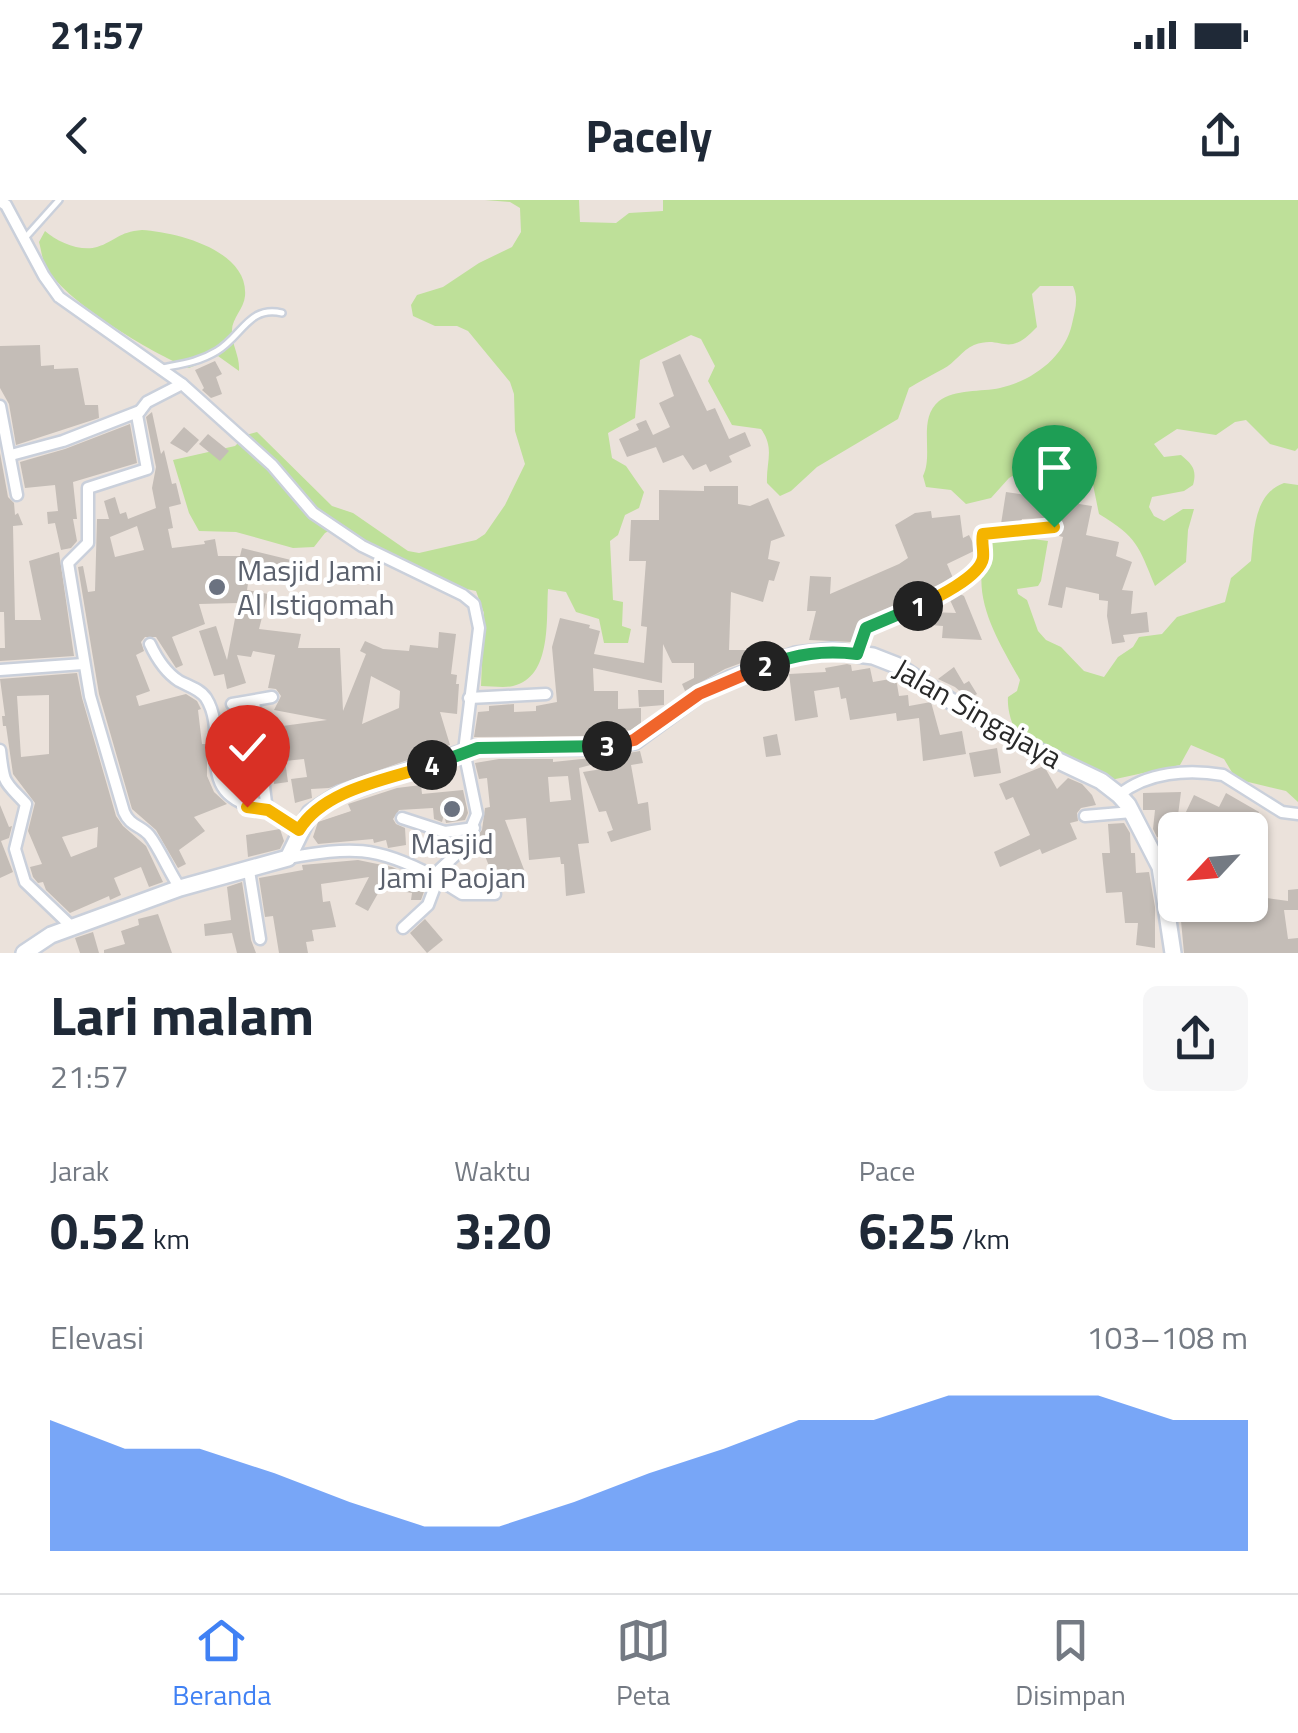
<!DOCTYPE html>
<html lang="id">
<meta charset="utf-8">
<style>
body{margin:0;font-family:"Titillium Web",sans-serif;background:#f6f6f7;color:#1f2937;height:100vh;display:flex;flex-direction:column;font-size:38px;white-space:nowrap}
*{box-sizing:border-box;margin:0}
p{font-size:32px;color:#747a83}
.icon{flex:none;width:55px;height:55px;fill:none;stroke:currentColor;stroke-width:2;stroke-linecap:round;stroke-linejoin:round}
.map{position:relative;height:753px;overflow:hidden}
.details{display:flex;flex-direction:column;background:#fff;flex:1}
.details>*{flex:none}
.needle{width:65px;rotate:244deg}
.fabs{position:absolute;left:1158px;top:612px;display:grid;gap:20px}
.fabs a{display:grid;place-items:center;width:110px;height:110px;border-radius:15px;background:#fff;box-shadow:0 2px 8px #0004;font-size:50px}
.pin{position:absolute;display:grid;place-items:center;width:85px;height:85px;color:#fff;margin:-102px -42px;border-radius:50% 50% 50% 0;rotate:-45deg;box-shadow:0 0 10px #0007}
.pin .icon{rotate:45deg}
.km{position:absolute;width:50px;height:50px;margin:-25px;border-radius:50%;background:#222;color:#fff;font-size:28px;line-height:50px;text-align:center}
.round{display:grid;place-items:center;flex:none;width:105px;height:105px;border-radius:15px;background:#f6f6f7}
.overview{display:flex;align-items:center;justify-content:space-between;height:170px;padding:0 50px}
h1{font-size:55px;font-weight:700;line-height:75px}
.stats{display:grid;grid-template-columns:repeat(3,1fr);gap:15px;height:170px;padding:10px 50px}
.stats div{display:grid;align-content:center}
.stats b{font-size:50px;font-weight:700}
.stats small{font-size:28px;font-weight:400}
.stats p{font-size:28px}
.chart{height:280px;padding:20px 50px}
.chart p{display:flex;justify-content:space-between}
.chart svg{width:100%;height:180px;margin-top:10px;fill:#4081f4;opacity:.7}
.status{display:flex;justify-content:space-between;align-items:center;height:70px;padding:0 50px;background:#fff;direction:ltr}
.status svg{height:28px;fill:currentColor}
header{display:flex;justify-content:space-between;align-items:center;height:130px;padding:0 50px;background:#fff;font-size:45px;font-weight:700}
.tab-bar{display:flex;justify-content:space-around;align-items:center;height:140px;border-top:2px solid #e0e1e3;background:#fff;font-size:28px;color:#747a83}
.tab-bar a{display:grid;justify-items:center;gap:5px}
.tab-bar .on{color:#4081f4}
.map>svg:first-child{display:block}
.green{fill:#bee099}
.building{fill:#c4bdb7;fill-rule:evenodd}
.lines{fill:none;stroke-linecap:round;stroke-linejoin:round}
.lane-casing{stroke:#cad0db;stroke-width:10}
.street-casing{stroke:#cad0db;stroke-width:15}
.secondary-casing{stroke:#cad0db;stroke-width:20}
.lane{stroke:#fff;stroke-width:5}
.street{stroke:#fff;stroke-width:10}
.secondary{stroke:#fff;stroke-width:15}
.split-1-casing{stroke:#fff;stroke-width:20}
.split-2-casing{stroke:#fff;stroke-width:20}
.split-3-casing{stroke:#fff;stroke-width:20}
.split-4-casing{stroke:#fff;stroke-width:20}
.split-5-casing{stroke:#fff;stroke-width:20}
.split-1{stroke:#f5b400;stroke-width:12}
.split-2{stroke:#22a559;stroke-width:12}
.split-3{stroke:#f0652b;stroke-width:12}
.split-4{stroke:#22a559;stroke-width:12}
.split-5{stroke:#f5b400;stroke-width:12}
.worship-dot{fill:#6b7280;stroke:#fff;stroke-width:4}
.labels{text-anchor:middle;dominant-baseline:central;stroke-width:8;stroke-linejoin:round;paint-order:stroke}
.worship-label{font-size:30px;fill:#5b616d;stroke:#fff;text-anchor:start}
.street-label{font-size:30px;fill:#292929;stroke:#fff}
</style>
<div class="status"><b>21:57</b><svg viewBox="0 0 49 12"><path d="M0 12V9h3v3zM5 12V6h3v6zM10 12V3h3v9zM15 12V0h3v12zM26 1h20v11H26zM47 4h2v5h-2z"/></svg></div>
<header><svg class="icon" aria-label="back" viewBox="0 0 24 24"><path d="M15 5l-7 7 7 7"/></svg>Pacely<svg class="icon" aria-label="share" viewBox="0 0 24 24"><path d="M12 15V3M7 8l5-5 5 5M5 13v7h14v-7"/></svg></header>
<div class="map">
<svg width="1298" height="753" viewBox="0 0 1298 753">
<rect width="100%" height="100%" fill="#ebe2db"/>
<g class="green">
<path d="M 485,0 L 579,0 L 580,22 L 616,23 L 629,13 L 663,11 L 663,0 L 1298,0 L 1298,248 L 1295,251 L 1270,244 L 1246,220 L 1235,222 L 1216,235 L 1177,229 L 1154,244 L 1164,257 L 1181,255 C 1193,265 1197,270 1193,285 L 1184,291 L 1152,297 L 1149,307 L 1154,316 L 1164,321 L 1183,309 L 1194,309 L 1188,330 L 1186,362 L 1155,386 C 1138,345 1138,338 1099,314 L 1089,265 L 1079,260 L 1078,243 L 1069,230 L 1031,236 L 1023,270 L 1009,278 L 991,298 L 966,304 L 951,290 L 926,287 L 923,276 C 934,254 917,219 939,201 C 954,189 982,192 1000,188 C 1032,181 1065,157 1072,124 C 1075,110 1079,99 1073,86 L 1040,86 L 1032,94 L 1037,127 C 1006,160 1004,134 974,145 C 962,150 955,163 943,169 C 932,175 920,181 909,188 L 898,219 L 817,267 L 791,291 L 780,296 L 767,283 C 766,262 775,248 761,229 L 732,225 L 708,181 L 715,166 L 701,139 L 691,135 L 640,160 L 635,218 L 608,233 L 612,258 L 626,266 L 644,292 L 639,308 L 625,315 L 618,335 L 610,341 L 613,400 L 623,402 L 622,426 L 631,429 L 628,443 L 604,443 L 599,419 L 576,412 L 566,392 L 548,389 C 546,420 552,477 513,486 C 504,488 491,486 481,486 L 484,413 L 476,391 L 447,385 L 336,327 L 325,333 L 314,347 L 293,348 L 236,332 L 199,331 L 189,313 L 173,260 L 235,246 L 246,235 L 257,232 L 332,306 L 353,313 L 408,351 L 419,353 L 476,340 L 485,334 L 505,305 L 525,264 L 515,231 L 514,194 L 510,182 L 468,131 L 457,126 L 435,126 L 413,116 L 411,105 L 417,95 L 443,87 L 479,63 L 512,47 L 521,32 L 520,8 L 510,2 Z"/>
<path d="M 142,30 C 176,32 249,50 245,96 C 244,109 231,119 232,132 C 232,146 240,156 239,171 L 218,156 L 189,168 C 153,154 62,100 45,65 C 42,58 41,49 39,42 L 45,31 C 57,42 81,52 97,47 C 116,41 118,32 142,30 Z"/>
<path d="M 1284,283 L 1298,285 L 1298,602 L 1286,591 L 1236,579 L 1224,559 L 1191,545 L 1180,565 L 1111,580 L 1072,559 L 1020,537 C 1012,527 1007,510 1008,497 L 1017,491 L 1020,480 C 995,435 965,389 992,339 L 1010,336 L 1048,341 L 1041,381 L 1038,386 L 1017,389 L 1018,394 L 1027,400 L 1038,431 L 1046,440 L 1061,447 L 1084,471 L 1104,477 L 1118,457 L 1133,447 L 1139,437 L 1162,434 L 1177,417 L 1225,402 L 1231,378 L 1251,361 C 1254,334 1253,294 1284,283 Z"/>
</g>
<g class="building">
<path d="M 40,145 L 41,166 L 54,165 L 54,169 L 78,168 L 85,205 L 98,205 L 99,218 L 16,245 L 9,204 L 0,188 L 0,146 Z"/>
<path d="M 680,154 L 707,211 L 715,208 L 729,239 L 745,232 L 751,246 L 729,256 L 732,262 L 710,272 L 706,264 L 693,270 L 683,255 L 663,263 L 656,247 L 627,257 L 619,239 L 639,230 L 636,224 L 646,220 L 653,235 L 670,227 L 659,203 L 674,196 L 662,162 Z"/>
<path d="M 215,161 L 222,174 L 216,177 L 222,194 L 211,198 L 202,190 L 204,188 L 195,170 Z"/>
<path d="M 152,212 L 161,254 L 164,250 L 172,284 L 176,283 L 181,304 L 169,307 L 173,328 L 168,329 L 172,348 L 205,344 L 204,341 L 215,339 L 218,356 L 240,356 L 242,348 L 291,360 L 287,383 L 276,381 L 277,375 L 250,370 L 247,390 L 268,394 L 259,429 L 301,434 L 298,448 L 340,448 L 343,511 L 366,454 L 360,451 L 365,441 L 383,449 L 409,451 L 410,445 L 438,448 L 439,432 L 456,434 L 451,474 L 457,475 L 456,484 L 459,484 L 457,514 L 440,512 L 450,545 L 329,588 L 311,589 L 312,598 L 295,603 L 291,579 L 307,577 L 304,559 L 285,561 L 288,582 L 274,584 L 271,550 L 277,549 L 275,527 L 327,520 L 274,510 L 281,496 L 276,489 L 268,488 L 275,455 L 253,451 L 251,457 L 237,455 L 246,483 L 227,489 L 224,474 L 214,476 L 199,431 L 216,426 L 227,460 L 238,403 L 199,404 L 205,424 L 172,437 L 183,465 L 176,468 L 156,437 L 145,437 L 141,442 L 144,451 L 136,455 L 150,491 L 136,496 L 139,506 L 186,494 L 197,501 L 201,509 L 198,510 L 202,544 L 207,544 L 207,576 L 214,592 L 227,604 L 194,617 L 205,631 L 179,650 L 186,664 L 178,668 L 156,630 L 132,609 L 99,494 L 78,367 L 83,366 L 88,392 L 95,391 L 97,319 L 109,319 L 104,301 L 115,297 L 120,314 L 126,312 L 128,319 L 156,308 L 152,288 L 156,267 L 146,217 ZM 137,326 L 144,350 L 115,357 L 110,337 ZM 371,476 L 400,491 L 399,508 L 362,524 Z"/>
<path d="M 130,224 L 137,263 L 73,282 L 77,319 L 73,319 L 77,341 L 71,348 L 61,350 L 55,323 L 48,324 L 47,312 L 58,311 L 55,285 L 25,288 L 20,262 L 65,249 Z"/>
<path d="M 184,227 L 199,240 L 187,253 L 170,243 Z"/>
<path d="M 208,234 L 229,251 L 220,261 L 199,244 Z"/>
<path d="M 1044,240 L 1066,243 L 1062,276 L 1084,281 L 1079,304 L 1092,306 L 1086,335 L 1119,342 L 1116,356 L 1132,362 L 1122,390 L 1133,391 L 1131,414 L 1147,412 L 1149,432 L 1123,435 L 1125,442 L 1112,444 L 1107,416 L 1108,401 L 1099,400 L 1099,394 L 1066,387 L 1062,408 L 1048,405 L 1063,337 L 1059,336 L 1062,323 L 1054,318 L 1022,319 L 1021,322 L 1001,324 L 1006,292 L 1039,297 Z"/>
<path d="M 0,253 L 8,297 L 14,303 L 15,315 L 18,313 L 23,325 L 13,326 L 15,420 L 41,420 L 29,361 L 59,352 L 74,456 L 0,461 L 0,448 L 5,448 L 4,412 L 0,412 Z"/>
<path d="M 704,286 L 738,286 L 738,304 L 750,306 L 768,298 L 785,336 L 771,341 L 768,359 L 780,362 L 774,381 L 769,380 L 763,402 L 731,392 L 729,450 L 752,450 L 752,459 L 725,469 L 685,491 L 682,484 L 694,478 L 694,463 L 672,463 L 663,444 L 662,483 L 593,468 L 594,491 L 618,491 L 618,509 L 641,508 L 641,523 L 631,530 L 587,536 L 474,537 L 478,512 L 489,511 L 489,506 L 514,504 L 514,512 L 536,511 L 536,506 L 557,502 L 552,447 L 560,418 L 590,425 L 589,428 L 600,431 L 594,454 L 644,463 L 647,427 L 641,426 L 646,361 L 629,361 L 631,320 L 659,320 L 659,290 L 704,291 Z"/>
<path d="M 931,311 L 932,318 L 960,315 L 963,338 L 969,335 L 974,345 L 974,351 L 947,364 L 953,378 L 863,420 L 852,442 L 809,440 L 816,411 L 807,411 L 810,376 L 831,377 L 830,394 L 899,364 L 908,358 L 895,325 L 915,313 Z"/>
<path d="M 960,394 L 964,396 L 982,440 L 942,438 L 943,426 L 930,425 L 931,412 L 956,413 L 950,400 Z"/>
<path d="M 847,464 L 851,465 L 852,471 L 870,468 L 873,482 L 896,478 L 899,496 L 908,495 L 909,506 L 931,502 L 940,535 L 962,531 L 966,554 L 923,561 L 919,518 L 897,521 L 896,513 L 850,520 L 846,498 L 841,499 L 839,487 L 814,491 L 818,517 L 795,521 L 789,474 L 826,472 L 825,468 Z"/>
<path d="M 954,467 L 964,484 L 969,481 L 977,494 L 969,499 L 955,487 L 938,479 Z"/>
<path d="M 77,473 L 82,498 L 116,616 L 123,626 L 146,646 L 163,682 L 149,687 L 141,667 L 114,678 L 121,695 L 110,700 L 109,696 L 70,713 L 46,690 L 43,682 L 38,683 L 33,677 L 30,667 L 42,664 L 28,631 L 35,603 L 13,574 L 6,526 L 3,526 L 2,516 L 5,516 L 0,479 ZM 49,495 L 49,554 L 21,557 L 17,496 ZM 98,627 L 97,647 L 71,657 L 62,637 Z"/>
<path d="M 638,490 L 664,490 L 664,505 L 639,507 Z"/>
<path d="M 777,534 L 781,555 L 766,557 L 763,537 Z"/>
<path d="M 997,548 L 1001,573 L 974,577 L 969,553 Z"/>
<path d="M 640,551 L 643,563 L 631,565 L 638,604 L 648,602 L 651,630 L 611,642 L 607,632 L 613,630 L 606,611 L 599,612 L 583,572 L 608,568 L 606,557 Z"/>
<path d="M 601,557 L 602,562 L 579,568 L 589,643 L 578,644 L 585,693 L 566,696 L 564,664 L 561,664 L 560,657 L 529,660 L 526,618 L 505,620 L 528,680 L 516,685 L 515,681 L 497,686 L 477,636 L 482,630 L 485,608 L 490,607 L 487,578 L 479,579 L 475,563 L 499,559 L 553,559 L 553,562 ZM 568,576 L 571,600 L 550,602 L 548,577 Z"/>
<path d="M 1044,566 L 1057,589 L 1068,578 L 1082,584 L 1092,595 L 1096,605 L 1081,608 L 1077,613 L 1078,621 L 1070,623 L 1077,639 L 1042,654 L 1040,649 L 1000,667 L 994,652 L 1030,635 L 1013,597 L 1006,600 L 999,584 Z"/>
<path d="M 421,585 L 422,594 L 463,590 L 468,613 L 465,620 L 446,623 L 444,614 L 442,622 L 434,619 L 433,608 L 399,610 L 393,619 L 396,624 L 405,628 L 406,645 L 388,648 L 386,640 L 374,643 L 373,639 L 318,644 L 313,637 L 318,622 L 351,611 L 348,604 L 397,588 Z"/>
<path d="M 1181,592 L 1175,638 L 1157,637 L 1153,629 L 1155,610 L 1143,610 L 1143,593 Z"/>
<path d="M 1226,593 L 1259,612 L 1250,630 L 1199,630 L 1203,622 L 1185,614 L 1194,595 L 1219,607 Z"/>
<path d="M 0,605 L 9,627 L 12,626 L 9,638 L 1,641 L 13,672 L 0,678 Z"/>
<path d="M 1124,623 L 1130,633 L 1131,653 L 1135,653 L 1136,673 L 1149,672 L 1155,707 L 1155,748 L 1136,745 L 1138,723 L 1125,723 L 1122,692 L 1106,693 L 1102,653 L 1110,653 L 1108,624 Z"/>
<path d="M 280,629 L 284,641 L 280,649 L 248,657 L 246,635 Z"/>
<path d="M 358,660 L 392,667 L 427,683 L 421,700 L 411,700 L 412,693 L 381,688 L 368,711 L 355,704 L 369,677 L 321,684 L 323,702 L 330,701 L 336,727 L 312,730 L 314,741 L 306,742 L 308,753 L 279,753 L 273,716 L 265,717 L 259,678 L 303,670 L 302,665 Z"/>
<path d="M 242,682 L 251,740 L 256,753 L 237,753 L 232,733 L 205,736 L 204,724 L 231,720 L 227,687 Z"/>
<path d="M 1298,689 L 1298,710 L 1284,710 L 1288,739 L 1298,738 L 1298,753 L 1184,753 L 1180,710 L 1198,709 L 1198,705 L 1251,705 L 1253,696 L 1288,701 L 1288,690 Z"/>
<path d="M 158,714 L 172,753 L 104,753 L 104,750 L 125,744 L 121,731 L 139,725 L 138,719 Z"/>
<path d="M 425,719 L 443,740 L 427,753 L 410,733 Z"/>
<path d="M 93,732 L 99,753 L 80,753 L 75,738 Z"/>
</g>
<g class="lines">
<g class="lane-casing">
<g id="lane">
<path d="M 25,38 L 59,0"/>
<path d="M 162,168 C 182,164 199,162 217,151 C 242,136 249,105 282,113"/>
</g>
</g>
<g class="street-casing">
<g id="street">
<path d="M 0,1 L 6,5 L 44,76 L 59,97 L 182,184 L 272,265 L 313,313 L 362,346 L 463,395 L 474,404 L 479,428 L 464,551 L 477,614 L 463,648 L 433,676 C 375,645 351,647 288,658"/>
<path d="M 0,206 L 17,295"/>
<path d="M 11,255 L 63,241 L 140,211"/>
<path d="M 150,444 C 157,459 165,472 179,481 C 188,486 200,489 206,498 C 232,539 186,599 269,610"/>
<path d="M 857,455 L 867,428 C 891,417 978,386 983,359 C 984,352 981,342 982,335 L 1054,327"/>
<path d="M 0,470 L 83,464"/>
<path d="M 469,498 L 546,494"/>
<path d="M 254,501 L 266,603 L 274,616 L 299,630"/>
<path d="M 232,504 L 272,497"/>
<path d="M 0,550 C 4,586 4,580 26,604 L 15,649 L 25,682 L 73,728"/>
<path d="M 1119,595 C 1147,572 1188,569 1223,575 L 1282,612 L 1298,614"/>
<path d="M 1085,616 L 1132,612"/>
<path d="M 402,618 L 445,632 L 474,628"/>
<path d="M 249,671 L 260,739"/>
<path d="M 433,676 L 462,694 L 495,694"/>
<path d="M 180,688 C 169,672 160,649 149,635 C 140,625 130,626 124,612 L 90,496 L 68,363 L 88,343 L 88,288 L 147,269 L 137,215 L 147,202 L 182,184"/>
<path d="M 403,728 L 428,705 L 437,681"/>
</g>
</g>
<g class="secondary-casing">
<path id="secondary" d="M 24,753 L 51,735 L 180,688 L 288,658 L 310,613 L 340,594 L 477,548 L 588,547 L 635,541 L 699,494 L 730,479 L 796,455 L 832,451 L 873,456 L 896,465 L 966,511 L 1023,544 L 1101,581 L 1119,595 L 1128,605 L 1160,667 L 1173,753"/>
</g>
<use href="#lane" class="lane"/>
<use href="#street" class="street"/>
<use href="#secondary" class="secondary"/>
</g>
<g class="lines">
<g class="split-1-casing">
<path id="split-1" d="M 918,406 C 934,399 980,377 983,358 C 984,349 981,342 983,334 L 1054,327"/>
</g>
<g class="split-2-casing">
<path id="split-2" d="M 765,466 C 797,454 823,450 857,454 L 866,428 L 918,406"/>
</g>
<g class="split-3-casing">
<path id="split-3" d="M 607,546 L 634,540 L 699,494 L 765,466"/>
</g>
<g class="split-4-casing">
<path id="split-4" d="M 432,565 L 478,548 L 607,546"/>
</g>
<g class="split-5-casing">
<path id="split-5" d="M 247,607 L 268,610 L 299,630 C 324,589 387,580 432,565"/>
</g>
<use href="#split-1" class="split-1"/>
<use href="#split-2" class="split-2"/>
<use href="#split-3" class="split-3"/>
<use href="#split-4" class="split-4"/>
<use href="#split-5" class="split-5"/>
</g>
<g class="worship-dot">
<circle cx="217" cy="387" r="10"/>
<circle cx="452" cy="609" r="10"/>
</g>
<g class="labels">
<g class="worship-label">
<text x="237" y="370">Masjid Jami<tspan x="237" dy="34">Al Istiqomah</tspan></text>
<text x="452" y="643" text-anchor="middle">Masjid<tspan x="452" dy="34">Jami Paojan</tspan></text>
</g>
<g class="street-label">
<text transform="translate(978 513) rotate(30)">Jalan Singajaya</text>
</g>
</g>
</svg>
<div class="fabs">
<a><svg class="needle" viewBox="-14 -14 28 28"><path d="M0-13l5 13h-10z" fill="#e53935"/><path d="M0 13l5-13h-10z" fill="#747a83"/></svg></a>
</div>
<div class="pin" style="left:1054px;top:327px;background:#1e9e55"><svg class="icon" aria-label="arrive" viewBox="0 0 24 24"><path d="M6 21V4h12l-3 4 3 4H6"/></svg></div>
<div class="pin" style="left:247px;top:607px;background:#d93025"><svg class="icon" aria-label="check" viewBox="0 0 24 24"><path d="M5 12l5 5 9-10"/></svg></div>
<b class="km" style="left:918px;top:406px">1</b>
<b class="km" style="left:765px;top:466px">2</b>
<b class="km" style="left:607px;top:546px">3</b>
<b class="km" style="left:432px;top:565px">4</b>
</div>
<section class="details">
<div class="overview"><div><h1>Lari malam</h1><p>21:57</p></div><a class="round"><svg class="icon" aria-label="share" viewBox="0 0 24 24"><path d="M12 15V3M7 8l5-5 5 5M5 13v7h14v-7"/></svg></a></div>
<div class="stats">
<div><p>Jarak</p><b>0.52<small> km</small></b></div>
<div><p>Waktu</p><b>3:20</b></div>
<div><p>Pace</p><b>6:25<small> /km</small></b></div>
</div>
<div class="chart"><p><span>Elevasi</span>103–108 m</p>
<svg viewBox="0 0 160 44" preserveAspectRatio="none"><path d="M0 44V12L10 19L20 19L30 25L40 32L50 38L60 38L70 32L80 25L90 19L100 12L110 12L120 6L130 6L140 6L150 12L160 12V44z"/></svg>
</div>
</section>
<nav class="tab-bar">
<a class="on"><svg class="icon" aria-label="home" viewBox="0 0 24 24"><path d="M3 11l9-7 9 7M6 9v11h12V9"/></svg>Beranda</a>
<a><svg class="icon" aria-label="map" viewBox="0 0 24 24"><path d="M3 6l6-2 6 2 6-2v14l-6 2-6-2-6 2zM9 4v14M15 6v14"/></svg>Peta</a>
<a><svg class="icon" aria-label="saved" viewBox="0 0 24 24"><path d="M7 4h10v16l-5-4-5 4z"/></svg>Disimpan</a>
</nav>
